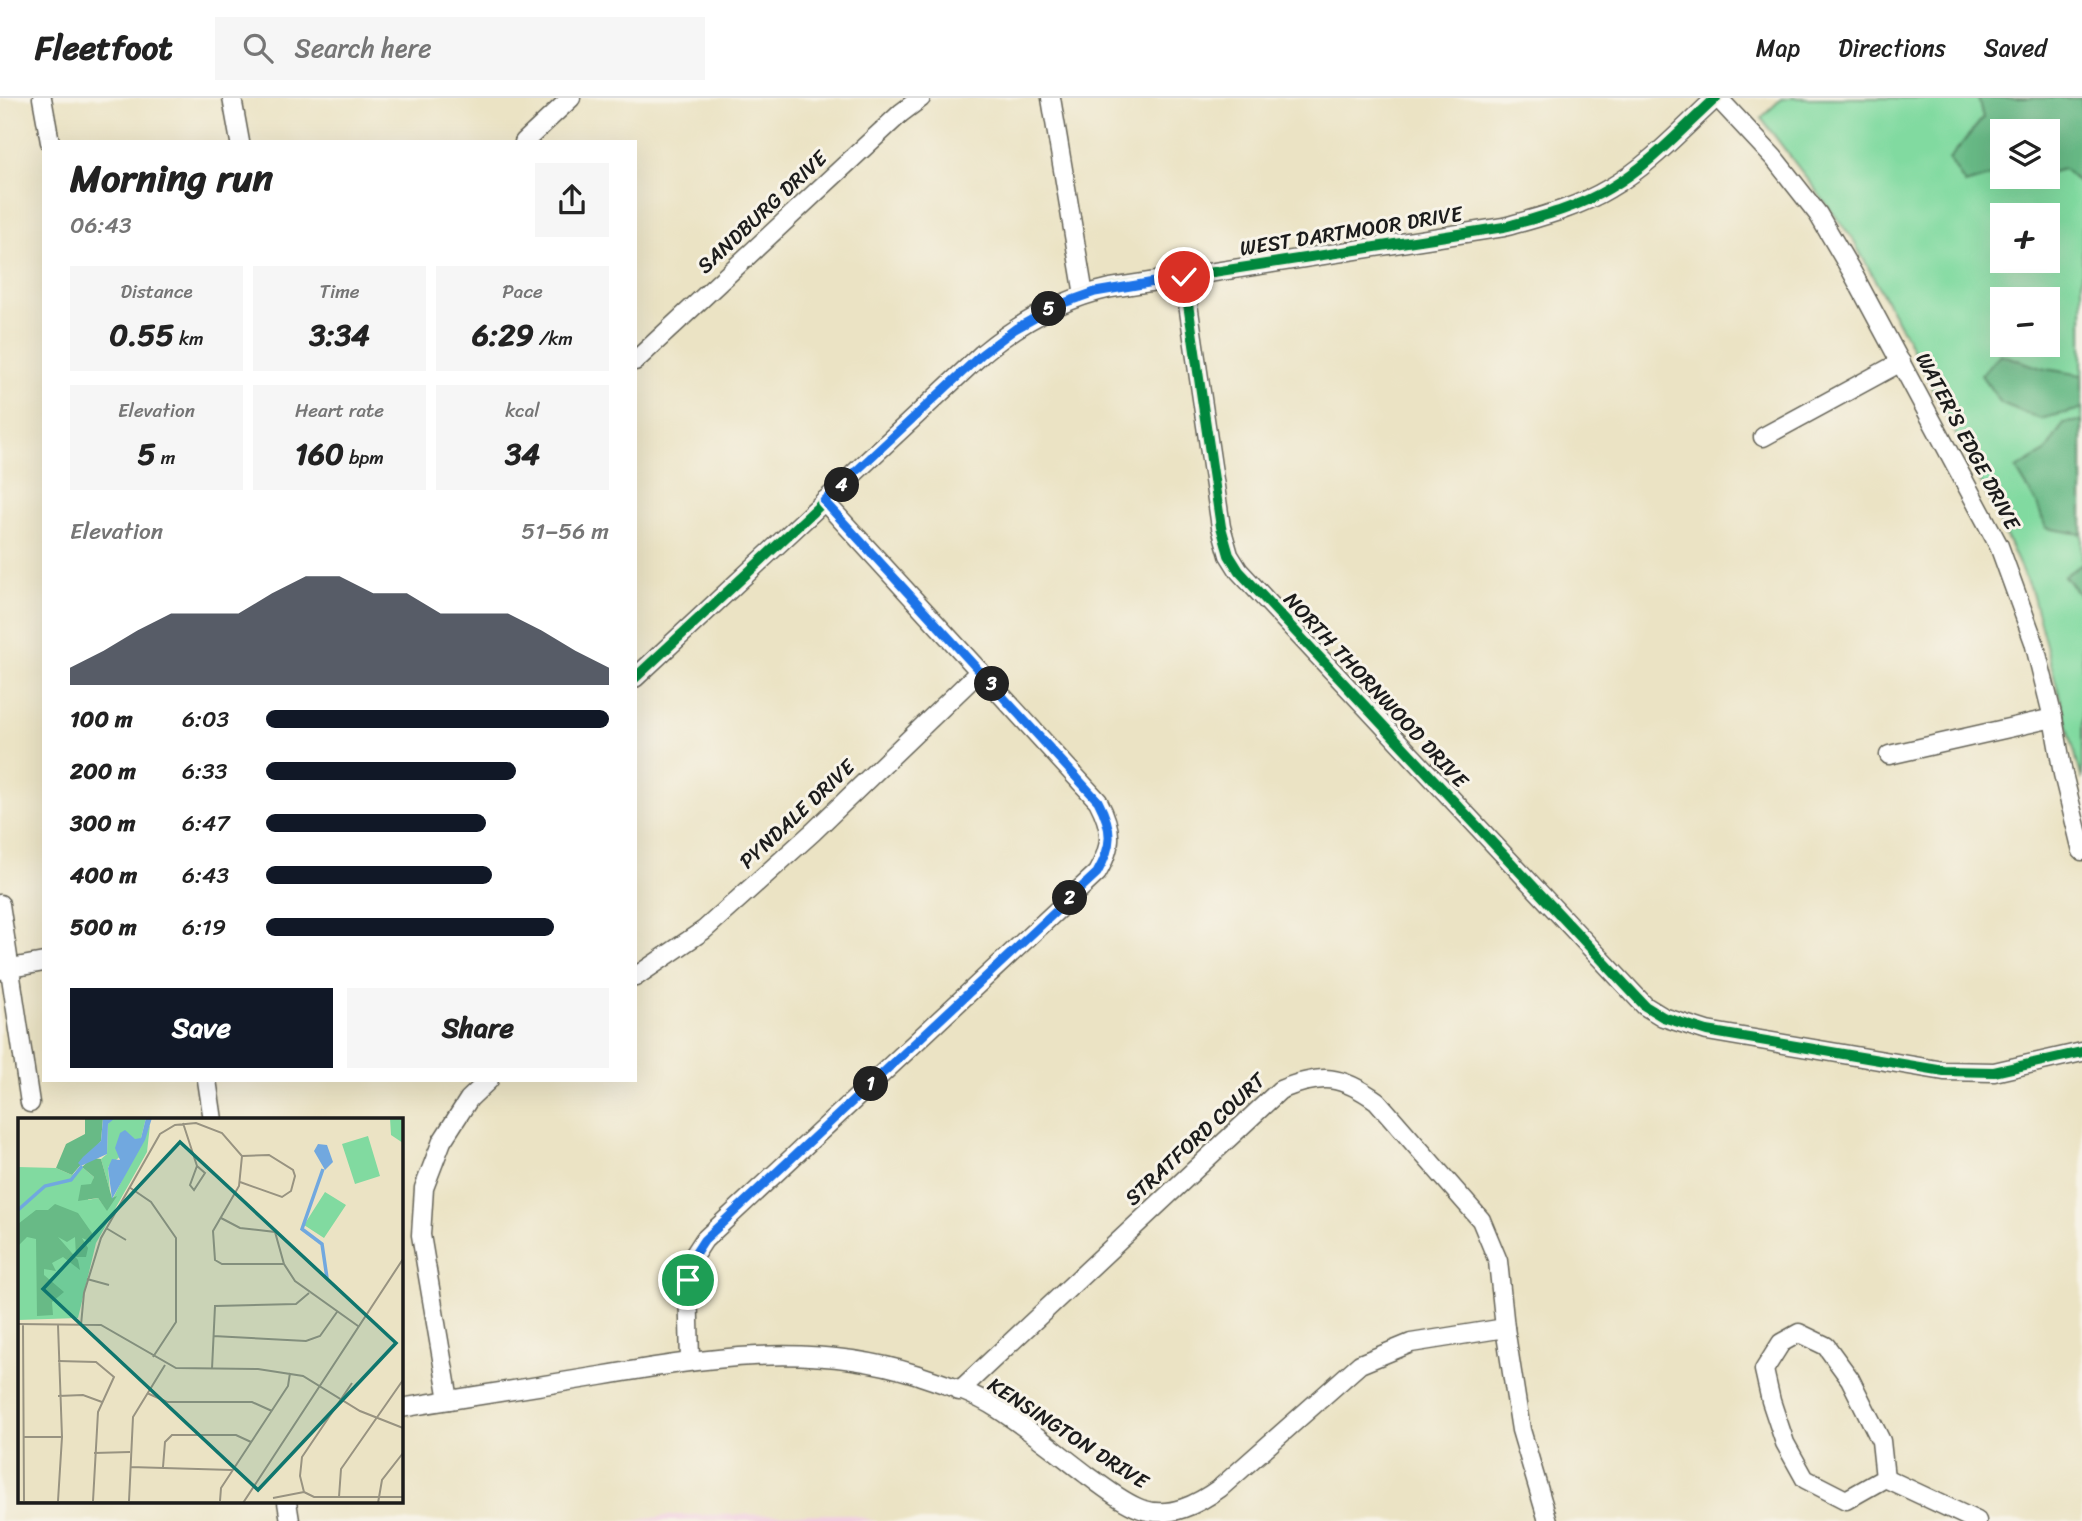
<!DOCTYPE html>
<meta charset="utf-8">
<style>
body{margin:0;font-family:Sriracha,sans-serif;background:#f6f6f6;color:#222;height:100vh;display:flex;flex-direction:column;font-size:26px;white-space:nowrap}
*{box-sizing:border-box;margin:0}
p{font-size:23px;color:#767676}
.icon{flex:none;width:38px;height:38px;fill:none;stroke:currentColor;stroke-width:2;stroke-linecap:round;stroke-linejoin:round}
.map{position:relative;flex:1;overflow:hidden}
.drawer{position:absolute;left:42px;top:42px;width:595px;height:942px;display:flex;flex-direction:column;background:#fff;border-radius:0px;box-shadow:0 7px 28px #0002}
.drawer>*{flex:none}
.controls{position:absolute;left:1990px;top:21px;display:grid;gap:14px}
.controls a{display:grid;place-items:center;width:70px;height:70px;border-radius:0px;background:#fff;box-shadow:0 7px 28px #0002;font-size:35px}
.pin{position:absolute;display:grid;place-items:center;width:60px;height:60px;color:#fff;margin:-30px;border:4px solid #fff;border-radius:50%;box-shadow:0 2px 7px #0007}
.km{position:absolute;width:35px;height:35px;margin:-18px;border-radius:50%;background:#222;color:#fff;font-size:19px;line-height:35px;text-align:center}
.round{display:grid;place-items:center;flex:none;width:74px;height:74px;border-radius:0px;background:#f6f6f6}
.head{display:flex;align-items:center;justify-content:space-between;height:119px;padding:0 28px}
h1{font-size:38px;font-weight:700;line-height:52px}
.stats{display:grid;grid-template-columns:repeat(3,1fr);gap:10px;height:119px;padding:7px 28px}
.stats div{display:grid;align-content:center;border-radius:0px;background:#f6f6f6;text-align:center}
.stats b{font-size:30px;font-weight:700}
.stats small{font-size:19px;font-weight:400}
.stats p{font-size:19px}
.chart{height:196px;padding:14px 28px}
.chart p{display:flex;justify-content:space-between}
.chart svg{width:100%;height:126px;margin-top:7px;fill:#111827;opacity:.7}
.button{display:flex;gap:14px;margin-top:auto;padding:14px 28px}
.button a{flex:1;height:80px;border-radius:0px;background:#111827;color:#fff;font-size:28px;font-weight:700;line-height:80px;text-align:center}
.button a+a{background:#f6f6f6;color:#222}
ul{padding:0 28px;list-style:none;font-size:23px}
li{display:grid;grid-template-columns:112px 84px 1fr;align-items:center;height:52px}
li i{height:18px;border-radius:9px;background:#111827}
header{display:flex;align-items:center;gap:42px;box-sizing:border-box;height:98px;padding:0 35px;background:#fff;border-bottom:2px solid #e0e0e0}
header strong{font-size:33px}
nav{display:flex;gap:38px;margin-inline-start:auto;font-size:24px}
.search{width:490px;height:63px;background:#f6f6f6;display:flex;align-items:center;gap:18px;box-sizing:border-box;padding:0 24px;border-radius:0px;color:#767676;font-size:26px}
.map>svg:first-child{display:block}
.built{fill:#f2cfe1}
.green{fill:#81daa0;stroke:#4e7b5e;stroke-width:2;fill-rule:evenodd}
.forest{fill:#68ba86;stroke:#426b51;stroke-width:2}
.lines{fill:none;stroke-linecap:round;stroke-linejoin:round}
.minor-casing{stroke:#646257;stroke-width:21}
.minor{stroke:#fff;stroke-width:18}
.cycleway-casing{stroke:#f7f3e8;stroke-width:15}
.cycleway{stroke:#00873e;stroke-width:10}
.route-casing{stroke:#fff;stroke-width:14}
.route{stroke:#1a73e8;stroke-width:9}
.labels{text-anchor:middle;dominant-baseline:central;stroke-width:6;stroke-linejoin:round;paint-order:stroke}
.street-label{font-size:21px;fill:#1c1c1c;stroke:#f7f3e8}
.inset-river{fill:none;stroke:#71a8df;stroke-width:3.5}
.inset-road{fill:none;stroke:#989381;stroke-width:2}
.view{fill:#0f766e;fill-opacity:0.15;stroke:#0f766e;stroke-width:3.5}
.inset-edge{fill:none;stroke:#1c1c1c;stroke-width:3.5}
</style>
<header>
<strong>Fleetfoot</strong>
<div class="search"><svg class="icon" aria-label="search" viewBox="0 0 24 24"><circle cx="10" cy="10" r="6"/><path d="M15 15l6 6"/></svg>Search here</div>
<nav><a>Map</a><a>Directions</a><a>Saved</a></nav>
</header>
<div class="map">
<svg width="2082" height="1423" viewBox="0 0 2082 1423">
<rect width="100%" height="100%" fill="#f7f3e8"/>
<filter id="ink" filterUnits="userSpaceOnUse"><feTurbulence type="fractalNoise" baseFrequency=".0143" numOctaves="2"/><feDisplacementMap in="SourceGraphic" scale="14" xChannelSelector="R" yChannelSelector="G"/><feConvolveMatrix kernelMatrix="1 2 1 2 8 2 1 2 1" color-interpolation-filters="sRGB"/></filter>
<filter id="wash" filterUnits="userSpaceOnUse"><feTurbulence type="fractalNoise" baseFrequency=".00686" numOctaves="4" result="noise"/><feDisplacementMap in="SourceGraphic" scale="28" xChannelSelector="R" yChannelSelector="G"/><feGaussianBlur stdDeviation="1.57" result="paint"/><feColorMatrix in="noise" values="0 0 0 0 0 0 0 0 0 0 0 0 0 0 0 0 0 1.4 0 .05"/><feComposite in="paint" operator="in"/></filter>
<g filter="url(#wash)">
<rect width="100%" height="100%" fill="#ebe3c4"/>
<path class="built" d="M 846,1416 L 876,1423 L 633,1423 L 671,1417 Z"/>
<path class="green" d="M 1782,0 L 2082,0 L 2082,682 L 2032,495 L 1989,401 L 1904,235 L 1852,140 L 1761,20 ZM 2002,33 L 2048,33 L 2048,79 L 2002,79 ZM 2002,117 L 2048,117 L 2048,163 L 2002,163 ZM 2002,201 L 2048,201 L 2048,247 L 2002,247 Z"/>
<g class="forest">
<path d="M 1978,0 L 2082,0 L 2082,88 L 2064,71 L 2048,75 L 2048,33 L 2002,33 L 2002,75 L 1965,86 L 1949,61 L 1983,20 Z"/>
<path d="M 2000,256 L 2041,270 L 2082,277 L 2082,311 L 2040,321 L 2001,305 L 1981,277 Z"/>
<path d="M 2082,323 L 2082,436 L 2046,430 L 2037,406 L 2016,371 L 2045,354 L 2064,325 Z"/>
<path d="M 2082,466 L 2082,500 L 2064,478 Z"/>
</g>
</g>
<g filter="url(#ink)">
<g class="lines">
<g class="minor-casing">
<g id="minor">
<path d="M 42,0 L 50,44"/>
<path d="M 232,0 L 240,44"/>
<path d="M 1051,0 L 1084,197"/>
<path d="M 1718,0 L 1774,60 L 1818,116 L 1852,174 L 1999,448 L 2034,544 L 2053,620 L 2063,676 L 2082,753"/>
<path d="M 524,44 L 571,0"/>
<path d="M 1184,179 L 1221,429 L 1229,457 L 1239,473 L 1645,908 L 1663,919 L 1707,933 L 1944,973 L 1994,974 L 2082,954"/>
<path d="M 635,263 L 901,15 L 921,0"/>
<path d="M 1763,339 L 1901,264"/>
<path d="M 635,580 L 982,256 C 1020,224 1062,201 1111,190 L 1504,129 C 1540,119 1577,110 1610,90 C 1650,67 1682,31 1716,0"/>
<path d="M 1889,657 L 2053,620"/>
<path d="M 0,806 L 30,1005"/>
<path d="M 0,872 L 44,864"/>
<path d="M 635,879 L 704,832 L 813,734 L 980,573"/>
<path d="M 207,982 L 213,1022"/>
<path d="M 1799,1235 L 1826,1248 L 1850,1281 L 1881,1343 L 1885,1380 L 1846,1402 L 1805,1381 L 1785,1345 L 1771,1303 L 1764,1272 L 1781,1245 Z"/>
<path d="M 690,1263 L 688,1182 L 691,1162 L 704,1142 L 1097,775 C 1113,747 1113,732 1098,703 L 824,403"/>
<path d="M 959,1293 L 1280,992 C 1322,975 1341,977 1377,1003 L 1481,1122 L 1498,1163 L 1505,1230 L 1521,1332 L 1548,1423"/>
<path d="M 449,1302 L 421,1137 L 424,1090 L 442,1043 L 469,1001 L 489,982"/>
<path d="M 401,1310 C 467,1299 533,1289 600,1278 C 706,1260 809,1243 915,1276 C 942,1285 974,1295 998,1311 C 1029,1331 1058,1355 1087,1377 C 1104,1389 1122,1404 1141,1411 C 1170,1421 1198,1406 1220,1390 L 1360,1266 L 1411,1245 L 1505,1230"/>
<path d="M 1885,1380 L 1977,1423"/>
<path d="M 287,1404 L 290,1423"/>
</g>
</g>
<use href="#minor" class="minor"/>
<g class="cycleway-casing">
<g id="cycleway">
<path d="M 1184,179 L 1221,429 L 1229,457 L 1239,473 L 1645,908 L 1663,919 L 1707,933 L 1944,973 L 1994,974 L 2082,954"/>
<path d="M 635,580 L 982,256 C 1020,224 1062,201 1111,190 L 1504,129 C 1540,119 1577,110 1610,90 C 1650,67 1682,31 1716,0"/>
</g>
</g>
<use href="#cycleway" class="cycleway"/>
</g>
</g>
<g class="lines" filter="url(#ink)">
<g class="route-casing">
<path id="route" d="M 688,1182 L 691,1162 L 704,1142 L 1097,775 C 1113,747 1113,732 1098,703 L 824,403 L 982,256 L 1015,231 L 1058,207 L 1095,194 L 1184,179"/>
</g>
<use href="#route" class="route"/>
</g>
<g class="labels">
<g class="street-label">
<text transform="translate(762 114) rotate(-43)">SANDBURG DRIVE</text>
<text transform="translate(1351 133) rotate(-9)">WEST DARTMOOR DRIVE</text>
<text transform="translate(1968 343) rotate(62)">WATER’S EDGE DRIVE</text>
<text transform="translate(1376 592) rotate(47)">NORTH THORNWOOD DRIVE</text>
<text transform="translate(797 716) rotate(-43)">PYNDALE DRIVE</text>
<text transform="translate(1195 1041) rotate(-43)">STRATFORD COURT</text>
<text transform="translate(1068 1335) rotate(33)">KENSINGTON DRIVE</text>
</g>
</g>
<g transform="translate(18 1020)">
<rect width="385" height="385" fill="#ebe3c4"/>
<path d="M 128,0 L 123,20 L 90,49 L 92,73 L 83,41 L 89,36 L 90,6 L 94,1 ZM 372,0 L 385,0 L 385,25 L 373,17 ZM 132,7 L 129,34 L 78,125 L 60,200 L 0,202 L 0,49 L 38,50 L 54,57 L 64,49 L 76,59 L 70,82 L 80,80 L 89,92 ZM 350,18 L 362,58 L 337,66 L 324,26 ZM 307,74 L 328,87 L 306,120 L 286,107 Z" fill="#81daa0"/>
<path d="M 67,0 L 85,0 L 83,23 L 54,57 L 38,50 L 48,26 L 67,16 ZM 74,40 L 83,41 L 94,80 L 99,78 L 89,93 L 80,80 L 60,83 L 63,67 L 73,66 L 76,59 L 64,49 ZM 37,86 L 60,95 L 74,115 L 73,124 L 64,120 L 70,130 L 68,139 L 58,139 L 57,119 L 49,124 L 40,119 L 60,142 L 62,152 L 45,139 L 34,145 L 38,153 L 26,151 L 26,157 L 46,174 L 34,184 L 35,197 L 19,198 L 18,121 L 9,119 L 0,128 L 0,106 L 18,92 L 30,92 Z" fill="#68ba86"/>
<path d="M 85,0 L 97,0 L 90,6 L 89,36 L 63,48 L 60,45 L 65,39 L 83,23 ZM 128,0 L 134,0 L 127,22 L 94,81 L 90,50 L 94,41 L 102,42 L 97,30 L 102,15 L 107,12 L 117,21 L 123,20 ZM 300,26 L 309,27 L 315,44 L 307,52 L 296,33 Z" fill="#71a8df"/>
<path class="inset-river" d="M 305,51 L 284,111 L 304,126 L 309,160M 0,92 L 27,68 L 53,62 L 64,48"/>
<path class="inset-road" d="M 165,5 L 179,48M 179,48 L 187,55 L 176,72 L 172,67 ZM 222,64 L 264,79 L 273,73 L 277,58 L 275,52 L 251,37 L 224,38M 111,69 L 133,84 L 158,120 L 158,204 L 135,239M 203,100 L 222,110 L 257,114 L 266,146 L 277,163 L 340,208M 88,110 L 108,122M 69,161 L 91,167M 0,206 L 83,207 L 158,250 L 240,251 L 285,258 L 342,293 L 385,310M 5,206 L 6,384M 40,207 L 44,319 L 40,383M 63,207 L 66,175 L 83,120 L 142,16 L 157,7 L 178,5 L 204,15 L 224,38 L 221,68 L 195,113 L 197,142 L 204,146 L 266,146M 195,218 L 288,223 L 302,218 L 319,194M 40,243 L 78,244 L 96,259 L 80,294 L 75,383M 194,251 L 197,188 L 278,186 L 291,175M 129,275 L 149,284 L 234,284 L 254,293M 40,278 L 65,277 L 84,284M 6,319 L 44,319M 76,335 L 112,334M 112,349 L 214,352M 145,349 L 147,324 L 154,317 L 218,317 L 233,324M 286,374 L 282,358 L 284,339 L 334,265M 286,374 L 296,379 L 385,379M 321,379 L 323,351 L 385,262M 255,380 L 286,374M 111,383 L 115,299 L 147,247M 202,383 L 203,370 L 270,268 L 272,255M 0,384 L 214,385M 225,385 L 385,141M 360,385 L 364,362 L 385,335"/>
<path class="view" d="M 162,24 L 378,225 L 240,372 L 25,171 Z"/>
<rect width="385" height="385" class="inset-edge"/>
</g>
</svg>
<div class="controls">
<a><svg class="icon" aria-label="layers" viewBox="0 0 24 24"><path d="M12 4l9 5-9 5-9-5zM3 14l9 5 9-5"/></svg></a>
<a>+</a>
<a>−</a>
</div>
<div class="pin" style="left:688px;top:1182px;background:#1e9e55"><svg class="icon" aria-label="arrive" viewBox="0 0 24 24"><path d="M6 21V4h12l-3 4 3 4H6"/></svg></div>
<div class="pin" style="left:1184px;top:179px;background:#d93025"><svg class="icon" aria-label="check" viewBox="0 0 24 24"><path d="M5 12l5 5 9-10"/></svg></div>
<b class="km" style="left:871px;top:986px">1</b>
<b class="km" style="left:1070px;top:800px">2</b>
<b class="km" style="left:992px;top:586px">3</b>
<b class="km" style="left:842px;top:387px">4</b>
<b class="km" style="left:1049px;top:211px">5</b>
<section class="drawer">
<div class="head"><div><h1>Morning run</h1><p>06:43</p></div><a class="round"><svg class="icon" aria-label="share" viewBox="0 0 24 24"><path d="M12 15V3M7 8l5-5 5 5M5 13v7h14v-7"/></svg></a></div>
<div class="stats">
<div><p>Distance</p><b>0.55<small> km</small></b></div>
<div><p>Time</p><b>3:34</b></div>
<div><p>Pace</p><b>6:29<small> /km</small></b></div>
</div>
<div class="stats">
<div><p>Elevation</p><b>5<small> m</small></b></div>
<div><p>Heart rate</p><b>160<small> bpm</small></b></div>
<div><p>kcal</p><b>34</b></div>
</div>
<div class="chart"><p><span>Elevation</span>51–56 m</p>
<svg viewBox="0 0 160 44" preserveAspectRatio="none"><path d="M0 44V38L10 32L20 25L30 19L40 19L50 19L60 12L70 6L80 6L90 12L100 12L110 19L120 19L130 19L140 25L150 32L160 38V44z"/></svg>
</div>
<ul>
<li><b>100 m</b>6:03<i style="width:100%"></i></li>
<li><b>200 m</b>6:33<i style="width:73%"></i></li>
<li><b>300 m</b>6:47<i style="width:64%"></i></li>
<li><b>400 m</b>6:43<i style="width:66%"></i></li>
<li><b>500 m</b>6:19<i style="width:84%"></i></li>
</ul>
<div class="button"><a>Save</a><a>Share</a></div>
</section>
</div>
